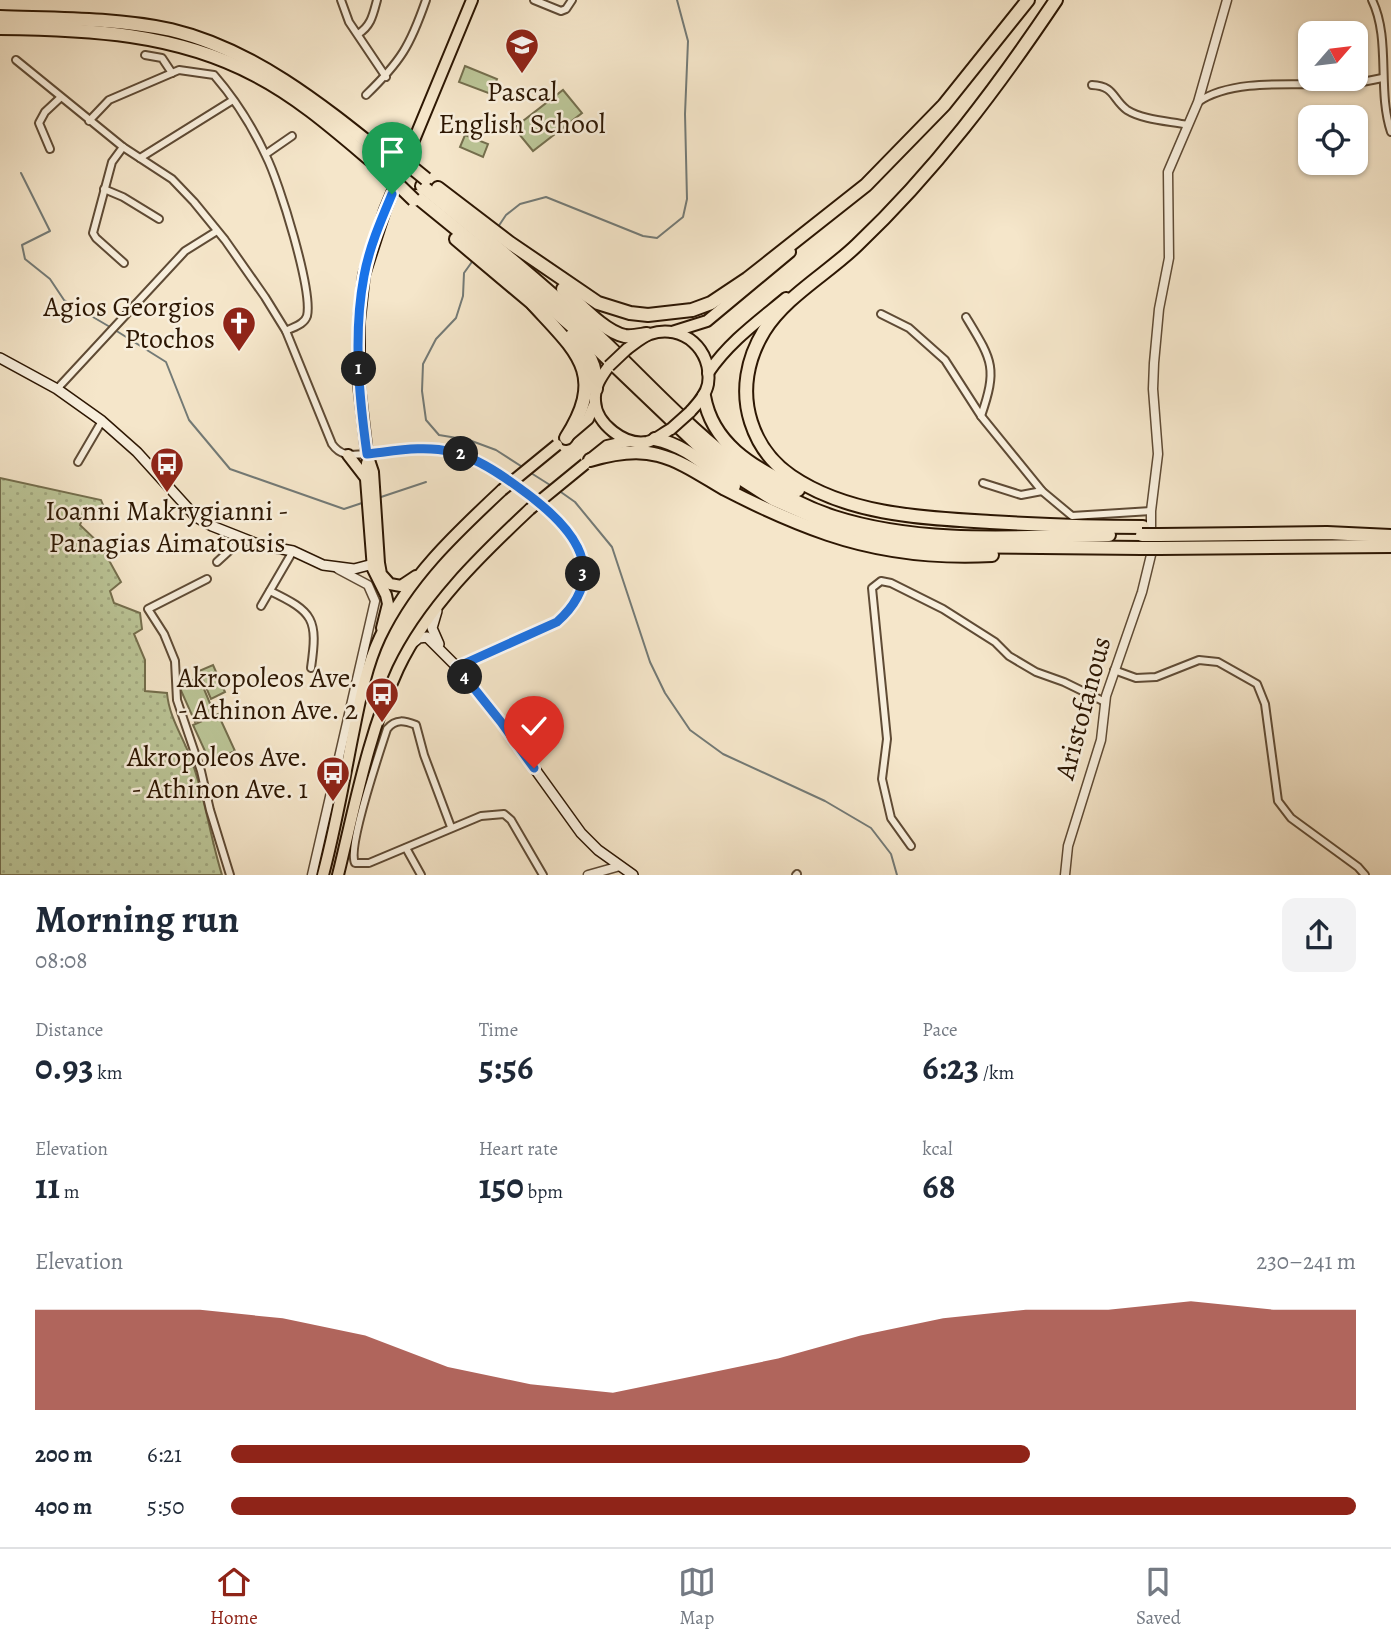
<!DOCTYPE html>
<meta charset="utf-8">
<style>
body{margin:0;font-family:Alegreya,serif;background:#f2f2f3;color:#1f2937;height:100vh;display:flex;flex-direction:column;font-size:26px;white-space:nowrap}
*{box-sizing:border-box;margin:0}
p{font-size:23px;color:#747a83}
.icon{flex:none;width:38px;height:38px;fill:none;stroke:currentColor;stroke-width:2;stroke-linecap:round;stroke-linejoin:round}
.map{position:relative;height:875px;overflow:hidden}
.panel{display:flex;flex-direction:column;background:#fff;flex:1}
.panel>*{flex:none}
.needle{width:46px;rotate:62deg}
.fabs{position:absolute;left:1298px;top:21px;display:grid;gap:14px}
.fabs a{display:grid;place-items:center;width:70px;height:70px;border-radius:14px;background:#fff;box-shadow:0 2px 5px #0004;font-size:35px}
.pin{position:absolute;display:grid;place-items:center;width:60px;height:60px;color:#fff;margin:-72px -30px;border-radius:50% 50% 50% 0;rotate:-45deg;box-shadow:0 0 7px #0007}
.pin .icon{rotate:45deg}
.km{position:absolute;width:35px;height:35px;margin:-18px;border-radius:50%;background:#222;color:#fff;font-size:19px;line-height:35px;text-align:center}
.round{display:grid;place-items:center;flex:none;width:74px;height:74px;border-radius:14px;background:#f2f2f3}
.head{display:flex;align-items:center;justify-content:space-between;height:119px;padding:0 35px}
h1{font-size:38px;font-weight:700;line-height:52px}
.metrics{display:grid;grid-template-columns:repeat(3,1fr);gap:10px;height:119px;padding:7px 35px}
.metrics div{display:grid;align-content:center}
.metrics b{font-size:35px;font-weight:700}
.metrics small{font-size:19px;font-weight:400}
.metrics p{font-size:19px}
.chart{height:196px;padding:14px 35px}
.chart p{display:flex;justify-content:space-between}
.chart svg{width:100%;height:126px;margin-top:7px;fill:#8f2418;opacity:.7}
ul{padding:0 35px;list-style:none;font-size:23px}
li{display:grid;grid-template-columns:112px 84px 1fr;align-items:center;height:52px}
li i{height:18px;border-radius:9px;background:#8f2418}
.menu{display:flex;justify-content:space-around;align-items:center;height:98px;border-top:2px solid #e0e1e3;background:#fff;font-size:19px;color:#747a83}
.menu a{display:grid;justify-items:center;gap:4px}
.menu .current{color:#8f2418}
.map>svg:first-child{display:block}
.grass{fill:#bbc597;stroke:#746e4d;stroke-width:2}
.park{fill:url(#park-dots);stroke:#746e4d;stroke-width:2}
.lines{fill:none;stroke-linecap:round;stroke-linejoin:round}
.stream{stroke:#737a76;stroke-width:2}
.minor-casing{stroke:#5f4b35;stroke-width:10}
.tertiary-casing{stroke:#5f4b35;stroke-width:11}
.secondary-casing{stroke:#2d1703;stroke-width:12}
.primary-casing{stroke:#2d1703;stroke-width:14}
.trunk-casing{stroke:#2d1703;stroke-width:14}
.motorway-casing{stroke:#2d1703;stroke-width:16}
.minor{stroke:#f8efdd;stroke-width:6}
.tertiary{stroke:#f8efdd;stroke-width:8}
.secondary{stroke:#f8efdd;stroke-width:9}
.primary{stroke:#f5e6ca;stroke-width:10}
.trunk{stroke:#f5e6ca;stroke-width:10}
.motorway{stroke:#f5e6ca;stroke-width:12}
.trunk-bridge-casing{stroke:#2d1703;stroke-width:14;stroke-linecap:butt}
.motorway-bridge-casing{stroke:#2d1703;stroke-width:16;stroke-linecap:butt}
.trunk-bridge{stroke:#f5e6ca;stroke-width:10}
.motorway-bridge{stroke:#f5e6ca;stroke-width:12}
.route-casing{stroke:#fff;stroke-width:14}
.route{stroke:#1a73e8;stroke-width:9}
.labels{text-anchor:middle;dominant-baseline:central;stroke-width:5;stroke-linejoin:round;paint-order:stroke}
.poi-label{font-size:28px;fill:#2d1703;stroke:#f8efdd;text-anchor:end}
.street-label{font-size:28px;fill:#2d1703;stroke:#f8efdd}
</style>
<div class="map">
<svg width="1391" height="875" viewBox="0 0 1391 875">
<defs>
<pattern id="park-dots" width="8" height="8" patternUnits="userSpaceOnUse" patternTransform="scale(1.75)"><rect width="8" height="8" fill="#bbc597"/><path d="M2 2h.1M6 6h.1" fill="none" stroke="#a1a880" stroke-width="1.8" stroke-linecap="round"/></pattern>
</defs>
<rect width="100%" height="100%" fill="#f5e6ca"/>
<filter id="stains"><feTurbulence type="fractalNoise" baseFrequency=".00286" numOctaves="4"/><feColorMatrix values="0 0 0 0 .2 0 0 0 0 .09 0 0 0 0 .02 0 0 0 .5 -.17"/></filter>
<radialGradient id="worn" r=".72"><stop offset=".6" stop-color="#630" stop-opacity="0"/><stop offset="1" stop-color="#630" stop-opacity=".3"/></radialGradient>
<g class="grass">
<path d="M 465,66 L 497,79 L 491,94 L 459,82 Z"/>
<path d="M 563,90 L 582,113 L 533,151 L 514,128 Z"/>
<path d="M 465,135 L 488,144 L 483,157 L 460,147 Z"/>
<path d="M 213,665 L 225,692 L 211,699 L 199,671 Z"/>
<path d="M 199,677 L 214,713 L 195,722 L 179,686 Z"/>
<path d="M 218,714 L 235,751 L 210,762 L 193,725 Z"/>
</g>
<path class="park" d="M 0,478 L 101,500 L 105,510 L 85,511 L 80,525 L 100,544 L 121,582 L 110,591 L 114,603 L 140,613 L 142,629 L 134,634 L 145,660 L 145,691 L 167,693 C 169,717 183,737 191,759 C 205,796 210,837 222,875 L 0,875 Z"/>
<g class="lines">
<g class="stream">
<path d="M 21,173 L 50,231 L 22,245 L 25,259 L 50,279 L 64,300 L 110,327"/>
<path d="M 498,227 L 506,215 L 520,204 L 546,197 L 643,236 L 657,238 L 683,217 L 687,199 L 685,114 L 688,41 L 677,0"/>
<path d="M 474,259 L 464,273 L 463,296 L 456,318 L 436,339 L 423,364 L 422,391 L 426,420 L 439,435 L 469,440 L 496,450 L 524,468"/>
<path d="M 115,330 L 166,362 L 189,420 L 230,469 L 344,509 L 362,503"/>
<path d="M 531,473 L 550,485"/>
<path d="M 558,490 L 575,502 L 612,547 L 650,662 L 665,693 L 690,730 L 723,754 L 825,801 L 871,828 L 891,854 L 897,875"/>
<path d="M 378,498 L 426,482"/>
</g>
<g class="minor-casing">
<g id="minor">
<path d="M 341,0 L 349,22 L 386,77"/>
<path d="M 534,0 L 561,11 L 566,9 L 572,0"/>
<path d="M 1372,0 C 1391,39 1377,90 1391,132"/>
<path d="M 358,34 C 371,26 373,15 377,0"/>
<path d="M 145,55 L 162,58 L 172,73"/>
<path d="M 16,60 L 123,147 L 172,179 L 194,202 L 225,240 L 265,297 L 286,331 L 332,444 C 341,457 352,455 367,454"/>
<path d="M 1092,85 C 1115,86 1112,99 1127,110 C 1143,120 1169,121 1188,125"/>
<path d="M 366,95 C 401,61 410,46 426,0"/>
<path d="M 1198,102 C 1236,76 1305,87 1350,84 C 1360,83 1372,80 1382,78"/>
<path d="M 89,121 L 109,100 L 179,70 L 214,75 C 234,98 253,128 266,156 C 279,181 313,291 307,316 C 304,325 293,327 286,331"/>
<path d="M 123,147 L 112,162 L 93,233 L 96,238 L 124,263"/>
<path d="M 50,149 L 39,123 L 45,112 L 60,98"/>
<path d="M 266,154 L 292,136"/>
<path d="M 140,158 L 233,100"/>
<path d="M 104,189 L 123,197 L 159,219"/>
<path d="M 881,314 L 909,328 L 945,360 L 981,416 L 1042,491 L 1072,516 L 1151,511"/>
<path d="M 966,317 C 992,360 998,367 981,416"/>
<path d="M 57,389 L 185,251 L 217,231"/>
<path d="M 78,462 L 102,421"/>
<path d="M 983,483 L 1021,495 L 1042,491"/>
<path d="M 217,562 L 242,539"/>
<path d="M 207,579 L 148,609 L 164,634 L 175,661 L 177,700 L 201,771 L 210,810 L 230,875"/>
<path d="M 270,591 C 314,612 318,619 311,668"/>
<path d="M 261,606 L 293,551"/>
<path d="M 1114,670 L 1136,678 L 1156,677 L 1199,660 L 1218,662 L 1257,684 L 1265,704 L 1278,801 L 1291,818 L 1358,867 L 1365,875"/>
<path d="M 451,827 L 424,755 L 416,725 C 405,721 396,718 387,729 C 380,751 347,847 355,863 L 369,863 L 481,816 L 504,814 L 511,820 L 543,875"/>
<path d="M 911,846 L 891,818 L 882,779 L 887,739 L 872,588 L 881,581 L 891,583 L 943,609 L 995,642 L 1009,656 L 1036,672 L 1064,682 L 1105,702"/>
<path d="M 406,848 L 421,875"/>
<path d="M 796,875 L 797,874"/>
</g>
</g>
<g class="tertiary-casing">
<g id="tertiary">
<path d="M 312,875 L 375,601 L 368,585 L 338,569"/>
<path d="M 588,875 L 620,866"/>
<path d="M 1065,875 L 1068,846 L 1101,740 L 1106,696 L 1142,592 L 1151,555 L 1151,511 L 1158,454 L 1153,389 L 1154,363 L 1159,309 L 1169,258 L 1168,172 L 1198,102 L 1227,0"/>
</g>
</g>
<g class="secondary-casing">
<g id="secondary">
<path d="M 0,358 L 57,389 L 102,421 L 137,452 L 196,517 L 212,526 L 260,545 L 293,551 L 323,565 L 354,569 L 377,563"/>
<path d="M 367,454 C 395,451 425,445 452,452 C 475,457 499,473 518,487 C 566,521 616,569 557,622 L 457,667"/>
<path d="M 437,611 L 432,628 L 439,644"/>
<path d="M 414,642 L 419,638 L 427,637 L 457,667 L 501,722 L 581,833 L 598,850 L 633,875"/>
</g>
</g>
<g class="primary-casing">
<g id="primary">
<path d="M 348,455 L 365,477"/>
<path d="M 367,463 L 366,479 L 373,569 L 386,595 L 388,604 L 382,628"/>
<path d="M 416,576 L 401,586 L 390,584 L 381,574 L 379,563 L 373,472 L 367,454 L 359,385 L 359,321 L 364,275 L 385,210 L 472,0"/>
</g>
</g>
<g class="trunk-casing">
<g id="trunk">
<path d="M 672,332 L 707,321 L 790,252"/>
<path d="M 627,349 C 634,344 642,337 650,334 C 683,323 713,350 708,384 C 706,395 697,404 690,412"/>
<path d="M 609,366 C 601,377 594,387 595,401 C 596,424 625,446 647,442 C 656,440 663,433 671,429"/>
<path d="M 708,373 C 729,342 757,322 786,298"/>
<path d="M 568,436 L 588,419 L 595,403"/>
<path d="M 592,458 L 607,446 L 629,441"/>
<path d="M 323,875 C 335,830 343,785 352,739 C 359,705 365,669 380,637 C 408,578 455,534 502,490"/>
<path d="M 338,875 C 355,806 368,734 398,669 C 428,606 480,556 530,509"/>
</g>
</g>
<g class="motorway-casing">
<g id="motorway">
<path d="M 1056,0 C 997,88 934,172 857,245 C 827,274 786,296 764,331 C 747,359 741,391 751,422 C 758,444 772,463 791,476 C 848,515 923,518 990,522 C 1041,525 1091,527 1143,527"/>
<path d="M 0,17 C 57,19 115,18 171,30 C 255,50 324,107 390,160"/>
<path d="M 0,28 C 88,29 176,33 255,75 C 302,99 343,137 384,171"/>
<path d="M 422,186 C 481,234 540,282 596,334 C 669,403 736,485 834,517 C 921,545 1019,537 1109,535"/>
<path d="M 438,188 L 510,243 L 598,303 L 630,313 L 648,315 L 692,310 L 711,303 L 747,279 L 866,185 L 944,105 L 1028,0"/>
<path d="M 416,196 L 513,275 L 589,341 L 702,449 L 743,480 L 773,499 L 834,526 L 884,540 L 929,546 L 1142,548"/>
<path d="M 456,239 L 538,308"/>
<path d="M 563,289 C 579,303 604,332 625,336 C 632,337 640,335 647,334"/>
<path d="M 533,304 C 577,352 607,374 566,438"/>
<path d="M 571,336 C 589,351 597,365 596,389"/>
<path d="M 704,396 C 713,447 755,467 798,490"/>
<path d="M 655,439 C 686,445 708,468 734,486"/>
<path d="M 590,460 C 610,454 637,449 658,455 C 682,461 704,477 725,489 C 758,506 793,522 828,534 C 881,552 936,558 992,555"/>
<path d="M 1159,535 L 1327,533 L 1391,536"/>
<path d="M 1159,548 L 1391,546"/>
</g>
</g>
<use href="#minor" class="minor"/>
<use href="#tertiary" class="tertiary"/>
<use href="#secondary" class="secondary"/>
<use href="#primary" class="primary"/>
<use href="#trunk" class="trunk"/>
<use href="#motorway" class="motorway"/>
<g class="trunk-bridge-casing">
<g id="trunk-bridge">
<path d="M 609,366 L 627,349"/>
<path d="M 671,429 L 690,412"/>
<path d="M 502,490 L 557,445"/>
<path d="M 530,509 L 585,464"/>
</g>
</g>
<g class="motorway-bridge-casing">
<g id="motorway-bridge">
<path d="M 394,153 L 426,179"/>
<path d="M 384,171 L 414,200"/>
<path d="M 1142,535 L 1159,535"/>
<path d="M 1142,548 L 1159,548"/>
</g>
</g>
<use href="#trunk-bridge" class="trunk-bridge"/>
<use href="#motorway-bridge" class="motorway-bridge"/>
</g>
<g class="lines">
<g class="route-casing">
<path id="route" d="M 392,194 C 381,220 369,248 364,276 C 353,334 359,396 367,454 C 395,451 425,445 452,452 C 475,457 499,473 518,487 C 566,521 616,569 557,622 L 457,667 L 501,722 L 534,768"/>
</g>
<use href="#route" class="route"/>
</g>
<defs>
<g id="school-pin" transform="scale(1.75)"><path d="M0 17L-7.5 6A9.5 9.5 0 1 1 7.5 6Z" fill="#8f2418" stroke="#f8efdd"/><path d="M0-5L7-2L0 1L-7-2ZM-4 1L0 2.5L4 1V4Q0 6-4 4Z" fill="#fff"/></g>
<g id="church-pin" transform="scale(1.75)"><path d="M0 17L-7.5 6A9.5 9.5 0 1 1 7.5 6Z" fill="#8f2418" stroke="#f8efdd"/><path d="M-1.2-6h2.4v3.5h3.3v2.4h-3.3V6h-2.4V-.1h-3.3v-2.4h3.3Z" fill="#fff"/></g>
<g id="bus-pin" transform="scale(1.75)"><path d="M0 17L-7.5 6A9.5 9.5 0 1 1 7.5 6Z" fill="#8f2418" stroke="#f8efdd"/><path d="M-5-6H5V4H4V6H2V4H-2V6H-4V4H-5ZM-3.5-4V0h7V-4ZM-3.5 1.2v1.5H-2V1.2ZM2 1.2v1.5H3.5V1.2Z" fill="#fff"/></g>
</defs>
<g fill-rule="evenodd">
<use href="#school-pin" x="522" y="45"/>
<use href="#church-pin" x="239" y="323"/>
<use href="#bus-pin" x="167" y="464"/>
<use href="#bus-pin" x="382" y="694"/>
<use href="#bus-pin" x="333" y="773"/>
</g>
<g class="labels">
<g class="poi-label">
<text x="522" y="92" text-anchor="middle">Pascal<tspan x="522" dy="32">English School</tspan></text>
<text x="215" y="307">Agios Georgios<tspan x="215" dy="32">Ptochos</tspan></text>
<text x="167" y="511" text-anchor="middle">Ioanni Makrygianni -<tspan x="167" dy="32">Panagias Aimatousis</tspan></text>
<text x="358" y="678">Akropoleos Ave.<tspan x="358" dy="32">- Athinon Ave. 2</tspan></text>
<text x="308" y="757">Akropoleos Ave.<tspan x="308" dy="32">- Athinon Ave. 1</tspan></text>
</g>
<g class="street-label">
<text transform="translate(1083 708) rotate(-75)">Aristofanous</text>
</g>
</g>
<rect width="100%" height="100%" filter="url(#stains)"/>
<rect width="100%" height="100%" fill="url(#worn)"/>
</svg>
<div class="fabs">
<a><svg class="needle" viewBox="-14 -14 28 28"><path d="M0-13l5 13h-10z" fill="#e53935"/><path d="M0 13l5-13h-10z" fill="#747a83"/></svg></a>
<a><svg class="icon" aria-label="locate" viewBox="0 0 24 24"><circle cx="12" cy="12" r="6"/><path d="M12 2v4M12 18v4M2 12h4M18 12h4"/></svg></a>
</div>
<div class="pin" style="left:392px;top:194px;background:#1e9e55"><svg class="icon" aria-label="arrive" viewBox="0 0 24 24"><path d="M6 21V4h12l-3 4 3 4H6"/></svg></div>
<div class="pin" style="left:534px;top:768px;background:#d93025"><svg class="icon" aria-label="check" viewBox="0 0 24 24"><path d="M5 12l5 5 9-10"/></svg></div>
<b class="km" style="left:359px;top:369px">1</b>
<b class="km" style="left:461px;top:454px">2</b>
<b class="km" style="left:583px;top:574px">3</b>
<b class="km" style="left:465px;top:677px">4</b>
</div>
<section class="panel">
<div class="head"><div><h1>Morning run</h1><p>08:08</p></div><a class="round"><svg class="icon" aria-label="share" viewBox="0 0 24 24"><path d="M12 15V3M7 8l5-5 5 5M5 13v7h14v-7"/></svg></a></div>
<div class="metrics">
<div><p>Distance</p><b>0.93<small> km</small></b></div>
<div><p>Time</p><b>5:56</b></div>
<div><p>Pace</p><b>6:23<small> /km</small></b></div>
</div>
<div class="metrics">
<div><p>Elevation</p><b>11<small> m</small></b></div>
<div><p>Heart rate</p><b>150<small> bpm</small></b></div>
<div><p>kcal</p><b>68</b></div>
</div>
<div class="chart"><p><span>Elevation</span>230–241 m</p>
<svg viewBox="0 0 160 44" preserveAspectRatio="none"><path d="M0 44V9L10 9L20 9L30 12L40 18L50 29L60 35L70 38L80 32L90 26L100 18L110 12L120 9L130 9L140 6L150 9L160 9V44z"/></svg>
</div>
<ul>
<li><b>200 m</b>6:21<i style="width:71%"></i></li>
<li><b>400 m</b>5:50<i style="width:100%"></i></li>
</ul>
</section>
<nav class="menu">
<a class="current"><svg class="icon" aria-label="home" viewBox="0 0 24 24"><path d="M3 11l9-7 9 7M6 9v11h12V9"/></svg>Home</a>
<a><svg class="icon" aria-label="map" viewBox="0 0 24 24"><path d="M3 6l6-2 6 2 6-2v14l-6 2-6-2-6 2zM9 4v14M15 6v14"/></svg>Map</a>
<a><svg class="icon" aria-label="saved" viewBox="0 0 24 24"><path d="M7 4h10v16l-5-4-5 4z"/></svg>Saved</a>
</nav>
